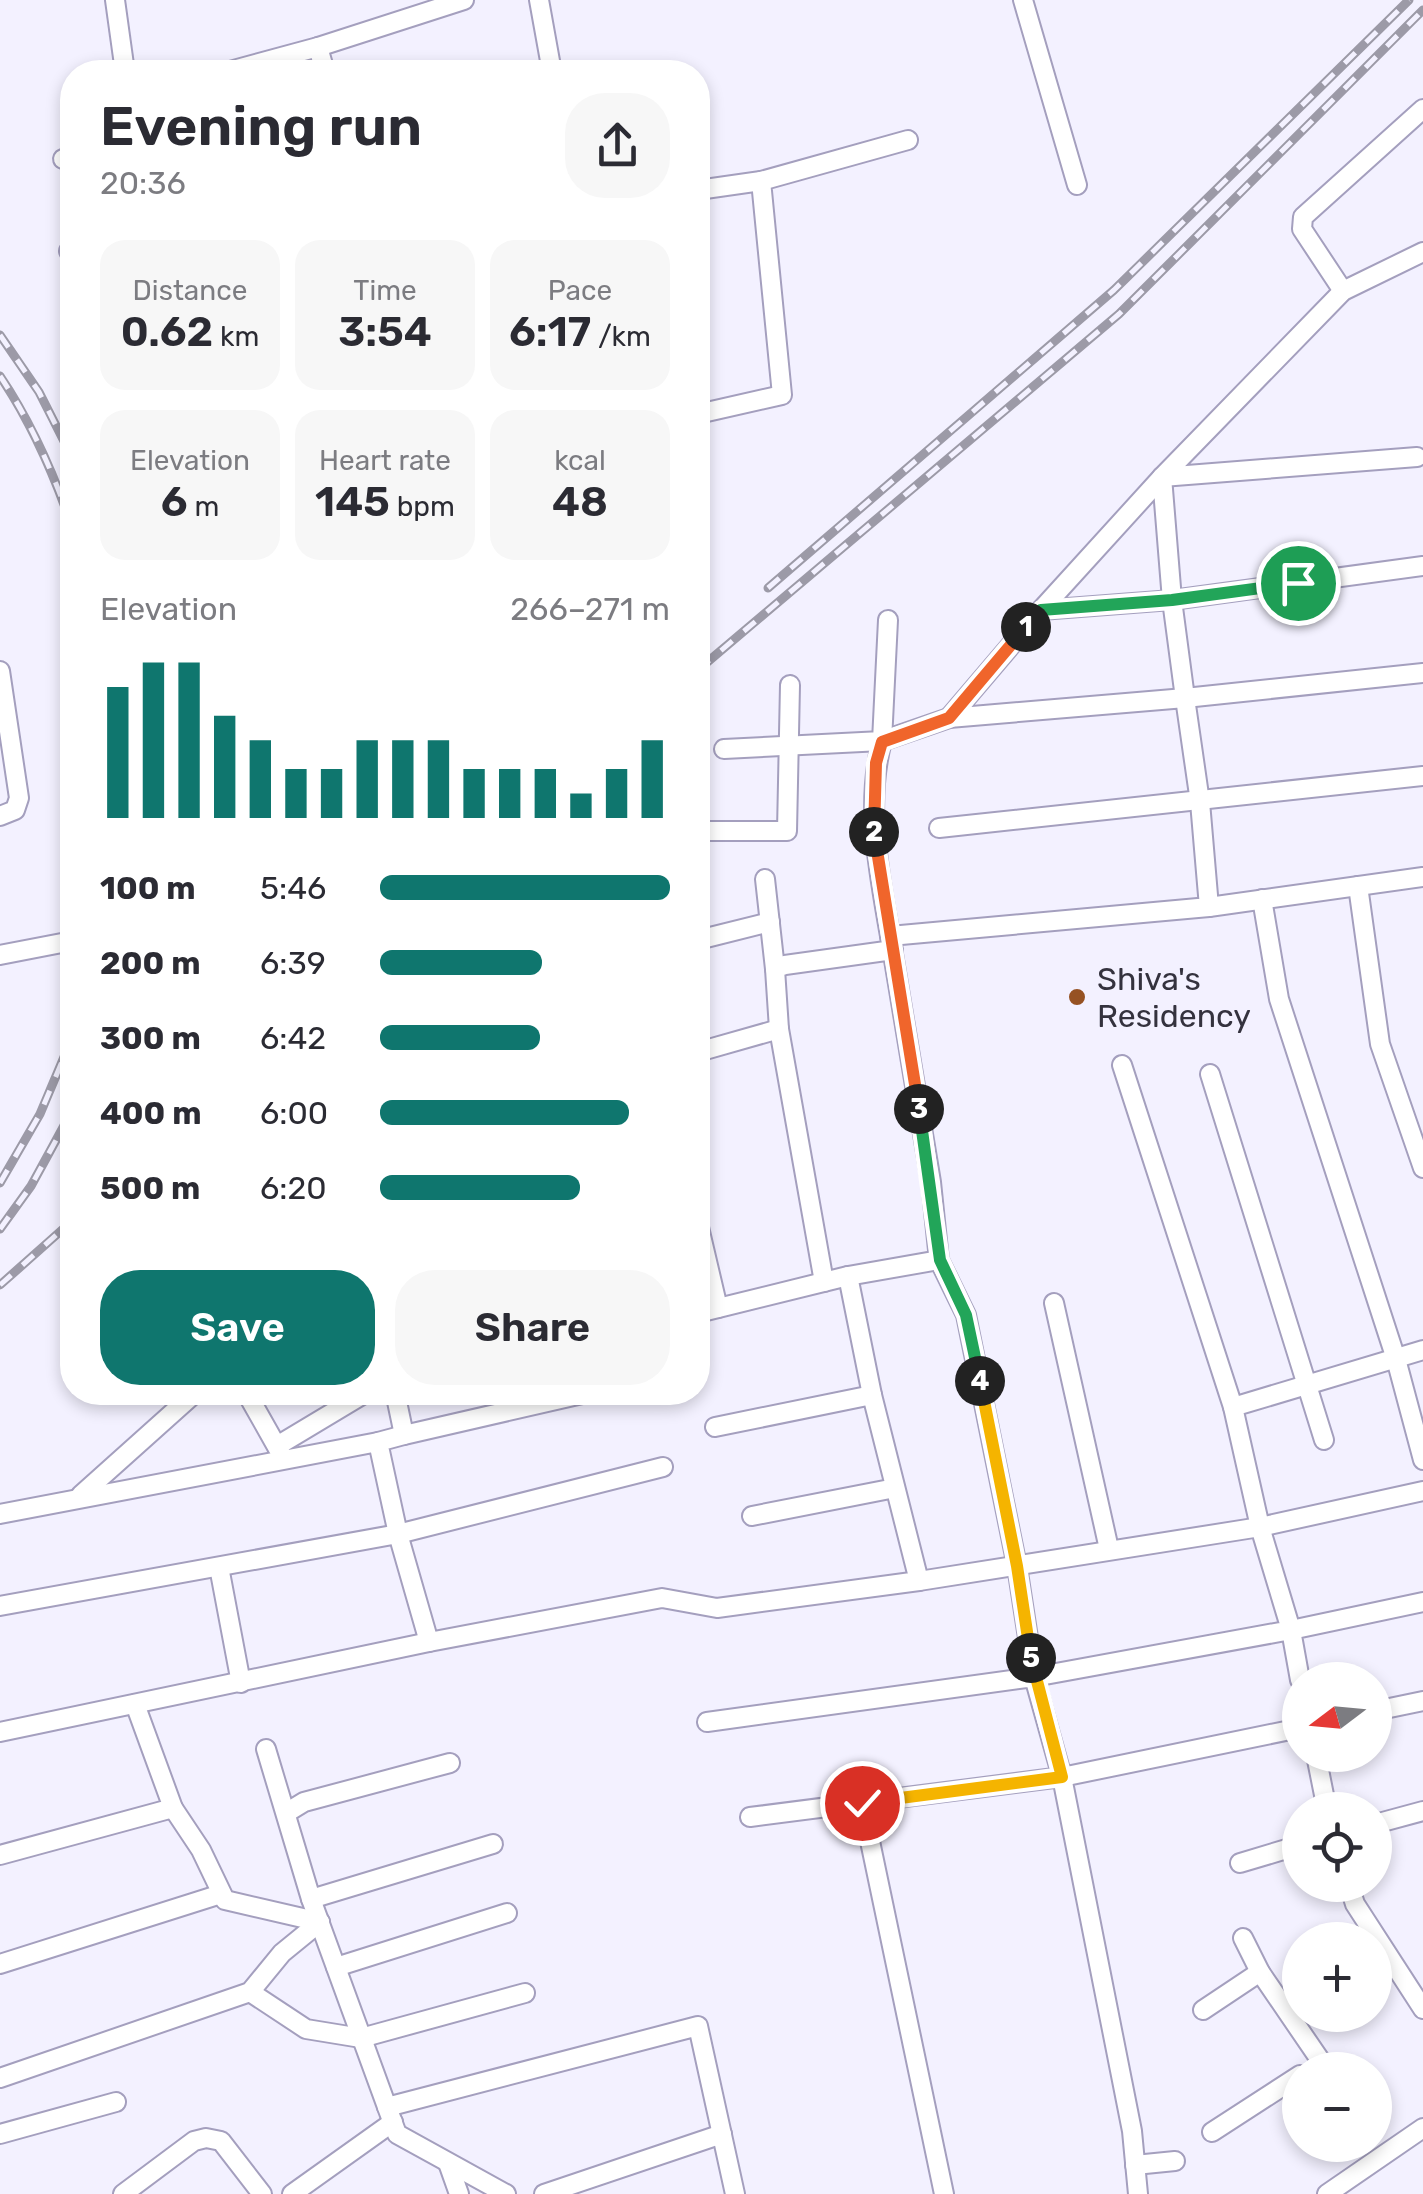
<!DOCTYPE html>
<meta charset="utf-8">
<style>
body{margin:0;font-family:Rubik,sans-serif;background:#f7f7f7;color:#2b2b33;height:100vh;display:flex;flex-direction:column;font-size:38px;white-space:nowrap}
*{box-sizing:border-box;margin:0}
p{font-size:32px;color:#7c7c81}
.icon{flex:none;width:55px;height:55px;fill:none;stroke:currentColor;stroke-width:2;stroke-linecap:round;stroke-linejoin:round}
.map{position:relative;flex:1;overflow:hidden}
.panel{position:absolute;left:60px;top:60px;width:650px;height:1345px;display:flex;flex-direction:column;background:#fff;border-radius:40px;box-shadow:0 5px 15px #0003}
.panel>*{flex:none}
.needle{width:65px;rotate:254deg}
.buttons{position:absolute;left:1282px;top:1662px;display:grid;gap:20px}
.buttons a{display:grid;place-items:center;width:110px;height:110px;border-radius:50%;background:#fff;box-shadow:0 5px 15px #0003;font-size:50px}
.pin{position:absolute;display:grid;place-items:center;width:85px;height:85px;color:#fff;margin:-42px;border:5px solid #fff;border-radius:50%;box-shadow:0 2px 10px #0007}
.km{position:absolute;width:50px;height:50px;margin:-25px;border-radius:50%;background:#222;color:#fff;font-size:28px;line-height:50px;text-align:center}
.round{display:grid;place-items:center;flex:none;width:105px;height:105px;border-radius:40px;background:#f7f7f7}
.headline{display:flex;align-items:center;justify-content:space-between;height:170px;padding:0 40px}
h1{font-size:55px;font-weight:600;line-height:75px}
.figures{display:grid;grid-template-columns:repeat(3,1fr);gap:15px;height:170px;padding:10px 40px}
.figures div{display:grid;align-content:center;border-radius:25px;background:#f7f7f7;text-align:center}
.figures b{font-size:42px;font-weight:600}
.figures small{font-size:28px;font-weight:400}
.figures p{font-size:28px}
.chart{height:280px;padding:20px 40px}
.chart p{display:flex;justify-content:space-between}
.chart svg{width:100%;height:180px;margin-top:10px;stroke:#0f766e;stroke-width:6}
.cta{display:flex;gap:20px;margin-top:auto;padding:20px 40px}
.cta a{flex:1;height:115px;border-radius:40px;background:#0f766e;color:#fff;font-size:40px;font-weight:600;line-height:115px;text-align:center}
.cta a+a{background:#f7f7f7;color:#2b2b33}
ul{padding:0 40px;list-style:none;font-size:32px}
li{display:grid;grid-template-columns:160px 120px 1fr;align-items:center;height:75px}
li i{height:25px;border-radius:12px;background:#0f766e}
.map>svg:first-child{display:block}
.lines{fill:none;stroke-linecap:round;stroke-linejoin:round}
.minor-casing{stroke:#a49fbe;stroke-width:22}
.minor{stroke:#fff;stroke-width:18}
.rail-casing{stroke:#9c9aa7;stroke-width:9}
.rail{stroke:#f3f1ff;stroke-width:5;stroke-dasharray:15;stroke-linecap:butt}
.split-1-casing{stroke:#fff;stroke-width:20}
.split-2-casing{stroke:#fff;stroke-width:20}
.split-3-casing{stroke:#fff;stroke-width:20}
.split-4-casing{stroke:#fff;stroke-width:20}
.split-5-casing{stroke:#fff;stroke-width:20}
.split-6-casing{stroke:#fff;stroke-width:20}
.split-1{stroke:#22a559;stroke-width:12}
.split-2{stroke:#f0652b;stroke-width:12}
.split-3{stroke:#f0652b;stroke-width:12}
.split-4{stroke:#22a559;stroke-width:12}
.split-5{stroke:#f5b400;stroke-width:12}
.split-6{stroke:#f5b400;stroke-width:12}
.poi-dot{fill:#965223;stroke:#f3f1ff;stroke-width:4}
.labels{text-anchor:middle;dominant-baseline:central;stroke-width:10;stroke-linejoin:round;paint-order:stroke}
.poi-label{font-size:32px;fill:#34323e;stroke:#f3f1ff;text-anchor:start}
</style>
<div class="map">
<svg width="1423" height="2194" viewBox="0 0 1423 2194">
<rect width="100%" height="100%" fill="#f3f1ff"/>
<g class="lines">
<g class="minor-casing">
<g id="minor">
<path d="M 115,0 L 125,72"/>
<path d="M 539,0 L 552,72"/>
<path d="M 1023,0 L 1077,185"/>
<path d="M 226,72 L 318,47"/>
<path d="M 325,72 L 318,47 L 464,0"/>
<path d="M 63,159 L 72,156"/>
<path d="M 698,190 L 761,181"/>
<path d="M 69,251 L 72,250"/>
<path d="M 1343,291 L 1302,229 L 1303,217 L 1423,109"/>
<path d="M 698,414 L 782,395 L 761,181 L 908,140"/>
<path d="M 1417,457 L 1162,477 L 1343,291 L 1423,252"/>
<path d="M 1162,477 L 1041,610 L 949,718 L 1185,698 L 1200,802 L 1209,907 L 890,936 L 931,1182 L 939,1260 L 966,1315 L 1017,1566 L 1034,1677 L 1291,1630 L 1260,1527 L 1233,1407 L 1423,1350"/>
<path d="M 1162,477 L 1172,600 L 1185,698 L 1423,673"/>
<path d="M 1041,610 L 1172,600 L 1423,566"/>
<path d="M 0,671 L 19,798 L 15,810 L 0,816"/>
<path d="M 724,749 L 882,741 L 888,620"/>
<path d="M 939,828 L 1423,776"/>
<path d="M 699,831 L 787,831 L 790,685"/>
<path d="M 765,879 L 775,969"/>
<path d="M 1358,886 L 1380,1044 L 1423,1168"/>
<path d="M 1262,899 L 1279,999 L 1396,1359 L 1423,1460"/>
<path d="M 1209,907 L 1423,877"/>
<path d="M 890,936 C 879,872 865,806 882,741 L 949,718"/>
<path d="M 698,940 L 770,922"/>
<path d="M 0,955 L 67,942"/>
<path d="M 698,1052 L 779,1029"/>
<path d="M 1122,1065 L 1233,1407"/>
<path d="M 1210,1074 L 1324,1440"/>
<path d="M 698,1223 L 718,1308"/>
<path d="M 824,1282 L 779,1029 L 775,969 L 785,965 L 893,950"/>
<path d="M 1054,1303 L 1109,1549"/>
<path d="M 698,1313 L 848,1276 L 939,1260"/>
<path d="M 246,1392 L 281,1454"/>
<path d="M 715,1427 L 872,1395"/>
<path d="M 404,1435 L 591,1392"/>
<path d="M 277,1446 L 367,1392"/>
<path d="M 81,1495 L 196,1392"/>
<path d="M 0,1514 L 378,1442"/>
<path d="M 752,1516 L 895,1488"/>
<path d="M 219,1567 L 241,1683"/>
<path d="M 919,1581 L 1260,1527 L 1423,1491"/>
<path d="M 0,1606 L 398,1534 L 663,1467"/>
<path d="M 429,1642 L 662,1598 L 717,1608 L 919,1581 L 872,1395 L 848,1276"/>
<path d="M 1300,1680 L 1291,1630 L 1423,1602"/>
<path d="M 1375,1711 L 1423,1701"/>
<path d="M 707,1722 L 1034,1677 L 1062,1777 L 750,1817"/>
<path d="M 0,1732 L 429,1642 L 398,1534 L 378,1442 L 404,1435 L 395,1392"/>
<path d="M 266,1749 L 311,1899 L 387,2107 L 698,2026 L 735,2194"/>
<path d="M 1316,1755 L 1327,1810"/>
<path d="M 862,1803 L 944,2194"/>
<path d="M 173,1808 L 201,1850 L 225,1900 L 320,1922"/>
<path d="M 286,1813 L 304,1802 L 450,1763"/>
<path d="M 1375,1824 L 1423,1811"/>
<path d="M 0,1855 L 173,1808 L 135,1704"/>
<path d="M 1240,1863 L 1300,1845"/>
<path d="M 1349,1885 L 1355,1904 L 1423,2009"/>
<path d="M 311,1899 L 493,1844"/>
<path d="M 1243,1938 L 1260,1972 L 1327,2070"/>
<path d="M 0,1964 L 221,1894"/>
<path d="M 336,1967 L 507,1913"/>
<path d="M 250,1992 L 306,2029 L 361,2038 L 525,1993"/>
<path d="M 1203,2010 L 1260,1972"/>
<path d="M 0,2078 L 250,1992 L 282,1953 L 320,1922"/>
<path d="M 387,2107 L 397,2134 L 506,2194"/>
<path d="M 1212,2132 L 1300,2075"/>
<path d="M 0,2134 L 116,2102"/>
<path d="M 448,2163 L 459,2194"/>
<path d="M 1135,2165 L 1175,2161"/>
<path d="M 123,2194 L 194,2141 L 206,2138 L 221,2141 L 262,2194"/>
<path d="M 292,2194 L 393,2122"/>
<path d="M 544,2194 L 722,2134"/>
<path d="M 1138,2194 L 1132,2131 L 1062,1777 L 1300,1728"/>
<path d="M 1327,2194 L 1423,2128"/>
</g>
</g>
<use href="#minor" class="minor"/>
<g class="rail-casing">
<g id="rail">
<path d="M 0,335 L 39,392 L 72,457"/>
<path d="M 0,376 C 31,422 54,474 72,527"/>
<path d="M 768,588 L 1114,290 L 1409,0"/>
<path d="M 698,670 L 1119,314 L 1423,10"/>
<path d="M 0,1183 L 40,1114 L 72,1038"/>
<path d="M 0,1229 L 31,1186 L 72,1111"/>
<path d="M 0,1285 L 72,1221"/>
</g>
</g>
<use href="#rail" class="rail"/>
</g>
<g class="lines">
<g class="split-1-casing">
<path id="split-1" d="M 1026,627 L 1041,610 L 1172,600 L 1298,583"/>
</g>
<g class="split-2-casing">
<path id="split-2" d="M 874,832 L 876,763 L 882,742 L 949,718 L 1026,627"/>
</g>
<g class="split-3-casing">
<path id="split-3" d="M 874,832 L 919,1109"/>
</g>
<g class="split-4-casing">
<path id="split-4" d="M 919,1109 L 940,1260 L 966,1315 L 980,1381"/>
</g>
<g class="split-5-casing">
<path id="split-5" d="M 980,1381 L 1017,1566 L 1031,1658"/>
</g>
<g class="split-6-casing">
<path id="split-6" d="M 862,1803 L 1062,1777 L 1031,1658"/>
</g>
<use href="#split-1" class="split-1"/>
<use href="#split-2" class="split-2"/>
<use href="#split-3" class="split-3"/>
<use href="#split-4" class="split-4"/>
<use href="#split-5" class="split-5"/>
<use href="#split-6" class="split-6"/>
</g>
<circle class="poi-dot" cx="1077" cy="997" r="10"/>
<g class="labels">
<g class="poi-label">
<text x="1097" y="979">Shiva's<tspan x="1097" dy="37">Residency</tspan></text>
</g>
</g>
</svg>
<div class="buttons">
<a><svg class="needle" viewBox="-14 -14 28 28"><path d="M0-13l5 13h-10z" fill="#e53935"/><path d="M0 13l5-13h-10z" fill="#7c7c81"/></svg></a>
<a><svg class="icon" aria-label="locate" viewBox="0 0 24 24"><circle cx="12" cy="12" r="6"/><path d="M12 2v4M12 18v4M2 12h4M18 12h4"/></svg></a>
<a>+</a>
<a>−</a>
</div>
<div class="pin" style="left:1298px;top:583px;background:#1e9e55"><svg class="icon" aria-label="arrive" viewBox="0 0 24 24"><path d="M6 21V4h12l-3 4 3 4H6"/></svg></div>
<div class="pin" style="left:862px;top:1803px;background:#d93025"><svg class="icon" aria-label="check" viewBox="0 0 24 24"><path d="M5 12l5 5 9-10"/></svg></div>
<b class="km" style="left:1026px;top:627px">1</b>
<b class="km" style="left:874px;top:832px">2</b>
<b class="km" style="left:919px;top:1109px">3</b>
<b class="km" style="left:980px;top:1381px">4</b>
<b class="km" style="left:1031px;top:1658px">5</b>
<section class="panel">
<div class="headline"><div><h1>Evening run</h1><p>20:36</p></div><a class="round"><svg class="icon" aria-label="share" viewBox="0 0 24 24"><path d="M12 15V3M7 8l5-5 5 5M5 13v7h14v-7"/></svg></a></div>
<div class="figures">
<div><p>Distance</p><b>0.62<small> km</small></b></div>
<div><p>Time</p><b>3:54</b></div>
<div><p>Pace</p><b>6:17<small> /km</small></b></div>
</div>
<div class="figures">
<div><p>Elevation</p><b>6<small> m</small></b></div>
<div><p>Heart rate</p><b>145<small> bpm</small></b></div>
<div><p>kcal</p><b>48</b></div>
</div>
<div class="chart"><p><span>Elevation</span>266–271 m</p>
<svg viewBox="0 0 160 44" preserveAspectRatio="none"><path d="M5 44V12M15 44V6M25 44V6M35 44V19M45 44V25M55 44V32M65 44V32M75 44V25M85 44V25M95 44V25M105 44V32M115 44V32M125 44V32M135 44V38M145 44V32M155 44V25"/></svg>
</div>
<ul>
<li><b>100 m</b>5:46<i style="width:100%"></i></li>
<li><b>200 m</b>6:39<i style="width:56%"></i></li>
<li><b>300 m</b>6:42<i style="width:55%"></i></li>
<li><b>400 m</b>6:00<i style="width:86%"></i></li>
<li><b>500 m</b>6:20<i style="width:69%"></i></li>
</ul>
<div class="cta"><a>Save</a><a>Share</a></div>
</section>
</div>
